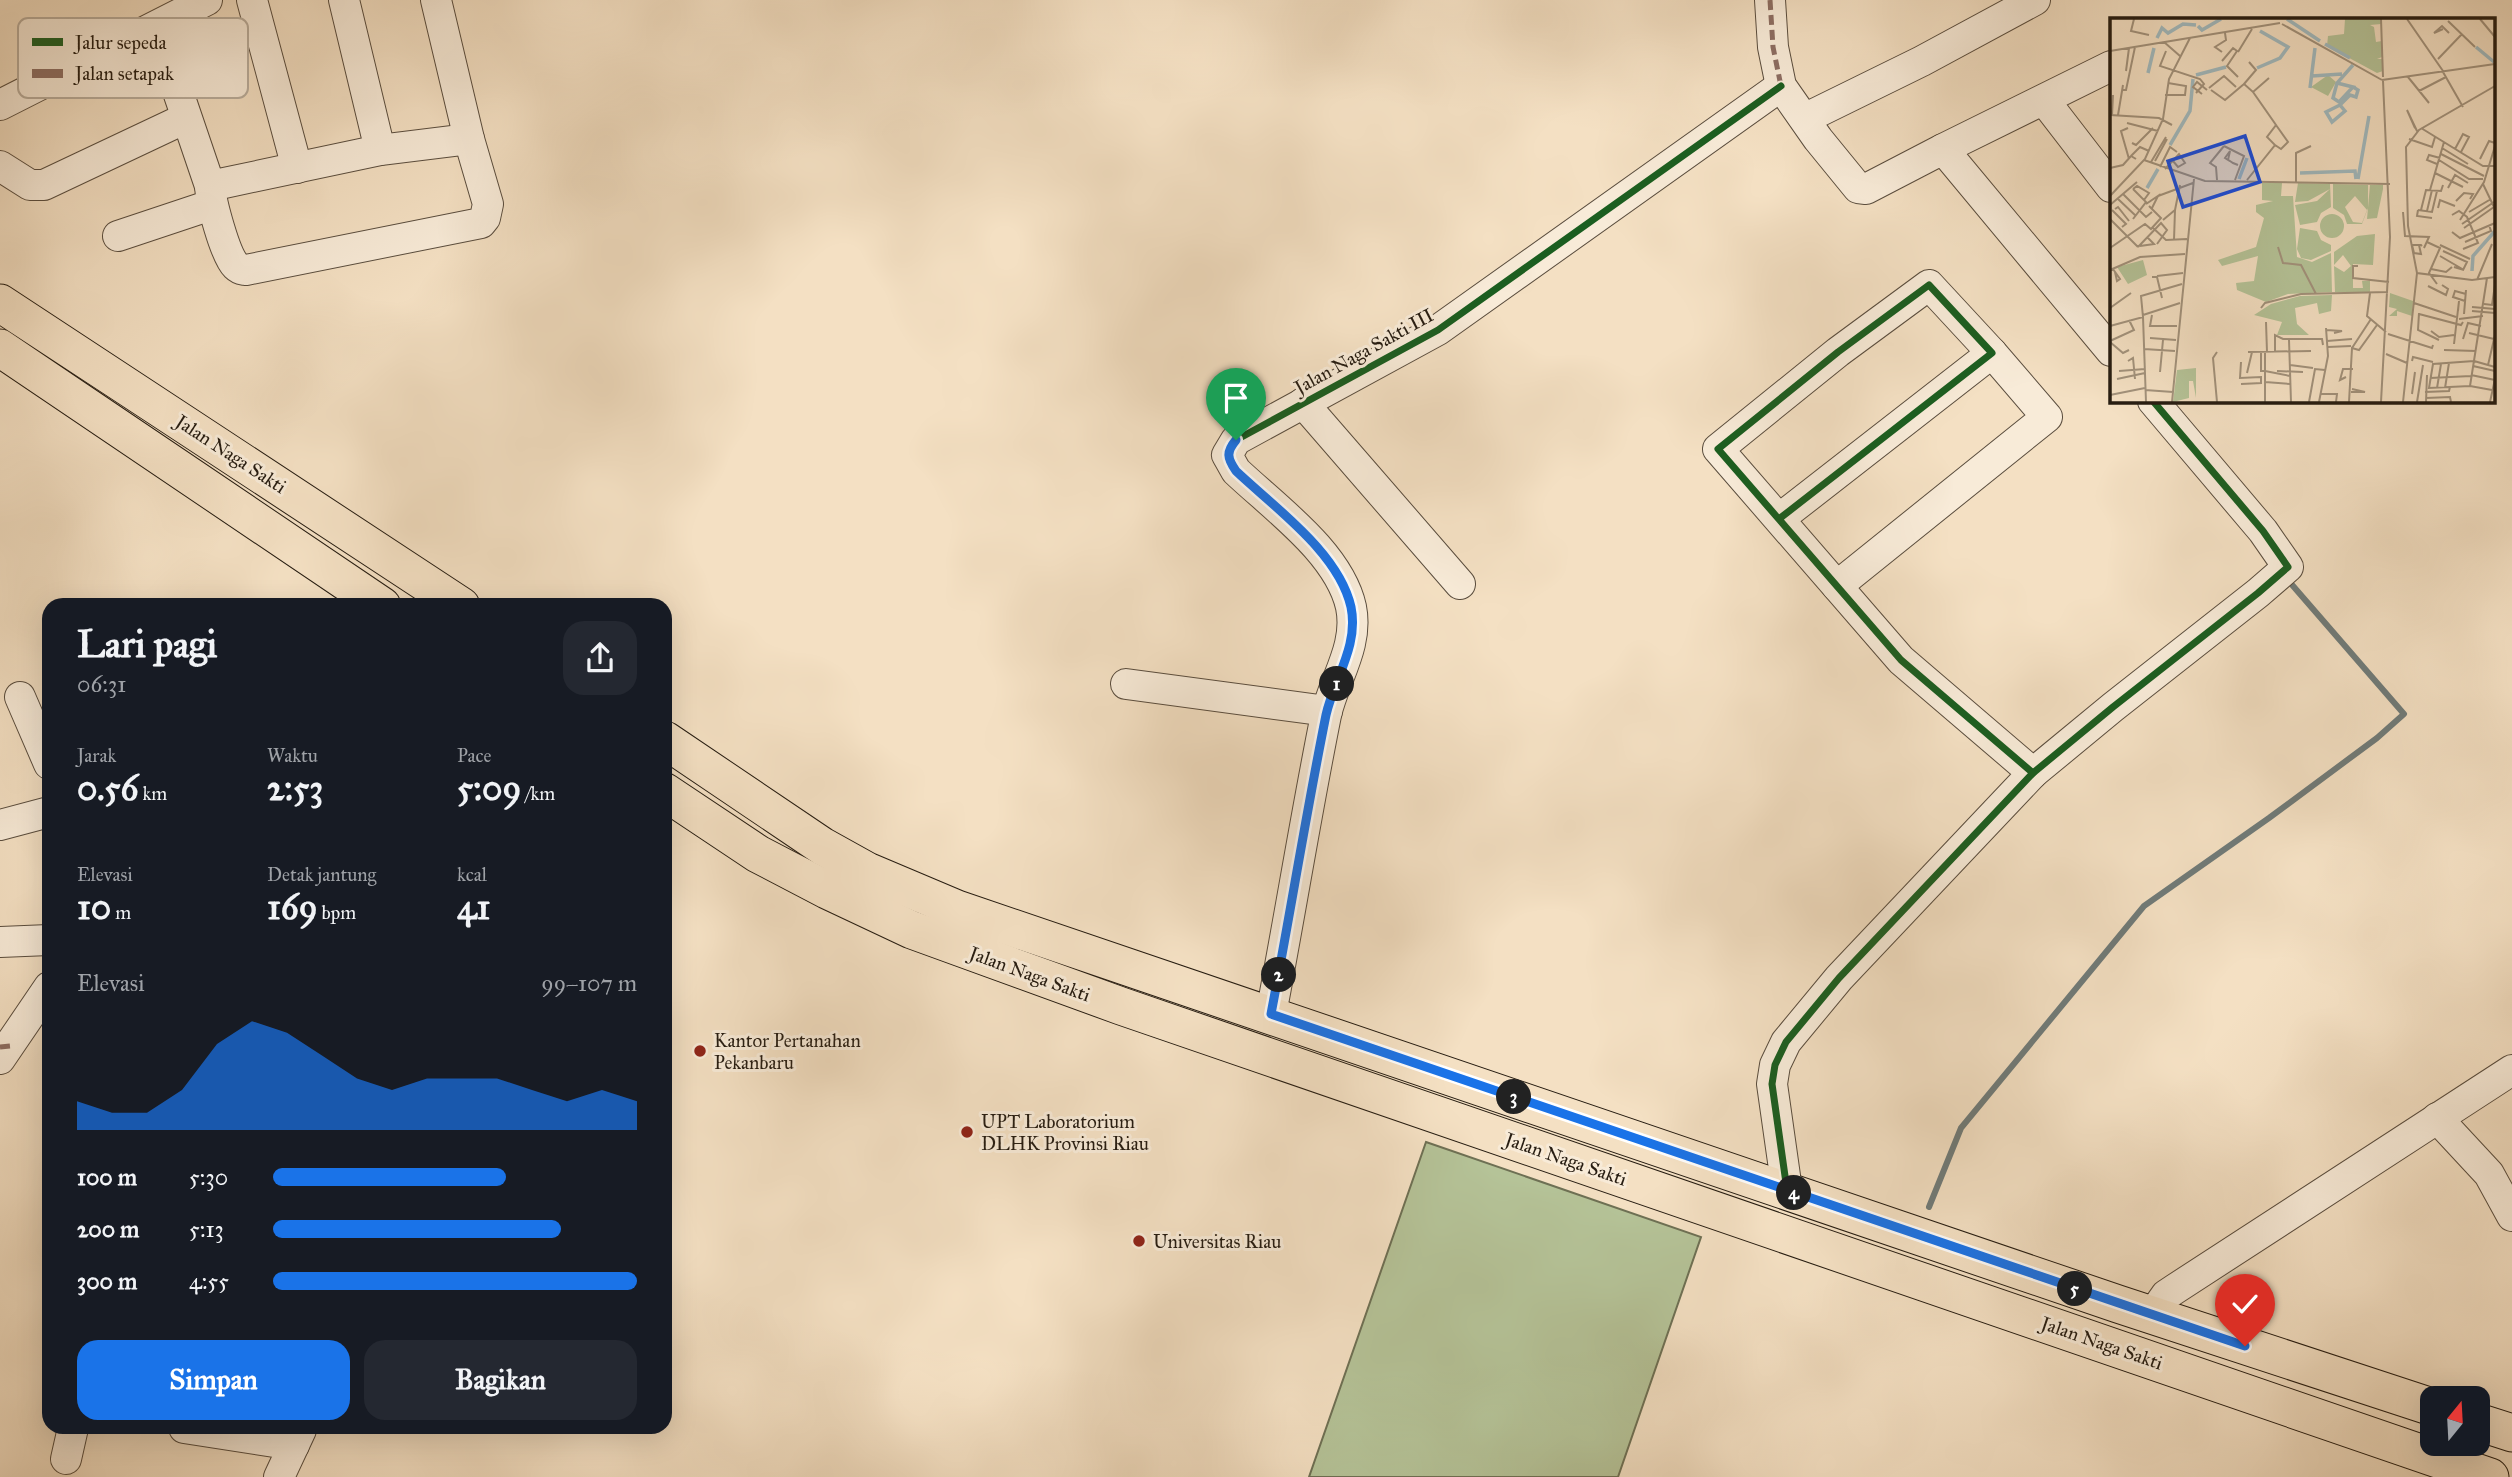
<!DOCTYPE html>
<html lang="id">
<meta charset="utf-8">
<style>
body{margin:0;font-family:"IM FELL Great Primer",serif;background:#242831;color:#f1f3f6;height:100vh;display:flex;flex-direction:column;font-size:26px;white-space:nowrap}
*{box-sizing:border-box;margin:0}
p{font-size:23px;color:#9ea1a6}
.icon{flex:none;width:38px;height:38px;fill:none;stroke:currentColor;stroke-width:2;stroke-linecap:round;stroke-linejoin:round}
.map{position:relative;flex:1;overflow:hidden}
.drawer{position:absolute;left:42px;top:598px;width:630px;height:836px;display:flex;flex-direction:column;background:#171b24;border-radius:21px;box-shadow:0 7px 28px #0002}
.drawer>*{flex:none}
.needle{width:46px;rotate:18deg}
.fabs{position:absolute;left:2420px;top:1386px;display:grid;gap:14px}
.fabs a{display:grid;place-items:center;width:70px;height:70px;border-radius:14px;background:#171b24;box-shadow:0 7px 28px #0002;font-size:35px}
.pin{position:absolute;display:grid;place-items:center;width:60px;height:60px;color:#fff;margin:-72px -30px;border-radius:50% 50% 50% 0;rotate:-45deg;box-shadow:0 0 7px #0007}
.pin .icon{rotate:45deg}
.km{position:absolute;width:35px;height:35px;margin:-18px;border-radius:50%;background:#222;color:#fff;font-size:19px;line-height:35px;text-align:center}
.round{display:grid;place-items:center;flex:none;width:74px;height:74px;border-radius:21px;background:#242831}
.head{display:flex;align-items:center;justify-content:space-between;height:119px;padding:0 35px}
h1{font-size:38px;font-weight:700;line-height:52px}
.stats{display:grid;grid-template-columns:repeat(3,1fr);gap:10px;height:119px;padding:7px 35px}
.stats div{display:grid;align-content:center}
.stats b{font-size:35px;font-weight:700}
.stats small{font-size:19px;font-weight:400}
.stats p{font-size:19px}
.chart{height:196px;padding:14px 35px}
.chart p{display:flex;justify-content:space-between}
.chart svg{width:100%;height:126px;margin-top:7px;fill:#1a73e8;opacity:.7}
.button{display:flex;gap:14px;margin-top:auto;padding:14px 35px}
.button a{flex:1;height:80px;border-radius:21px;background:#1a73e8;color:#fff;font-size:28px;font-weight:700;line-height:80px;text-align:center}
.button a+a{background:#242831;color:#f1f3f6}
ul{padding:0 35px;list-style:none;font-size:23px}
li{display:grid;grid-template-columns:112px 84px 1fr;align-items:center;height:52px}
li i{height:18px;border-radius:9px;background:#1a73e8}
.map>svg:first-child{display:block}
.green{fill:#b5c398;stroke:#6e7054;stroke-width:2}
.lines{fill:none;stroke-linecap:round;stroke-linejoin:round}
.stream{stroke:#707b79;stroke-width:6}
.minor-casing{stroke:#5a4d3e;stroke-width:32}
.major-casing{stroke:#261c11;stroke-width:39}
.minor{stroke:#f8ebd8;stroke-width:30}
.major{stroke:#f4e0c3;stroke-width:37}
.quiet{stroke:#8d6e63;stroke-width:5;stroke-dasharray:10 5;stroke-linecap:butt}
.cycleway-casing{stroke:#f8ebd8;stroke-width:11}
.cycleway{stroke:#1b5e20;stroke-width:7}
.route-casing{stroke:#fff;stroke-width:14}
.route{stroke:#1a73e8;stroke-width:9}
.poi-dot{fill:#8f2418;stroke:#f8ebd8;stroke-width:2.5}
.labels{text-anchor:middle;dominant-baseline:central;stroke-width:6;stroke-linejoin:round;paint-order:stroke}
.street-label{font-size:19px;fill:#261c11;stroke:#f8ebd8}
.poi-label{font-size:19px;fill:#261c11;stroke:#f8ebd8;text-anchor:start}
.inset-river{fill:none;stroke:#a1babf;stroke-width:3.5}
.inset-road{fill:none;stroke:#a2927c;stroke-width:2}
.view{fill:#1d4ed8;fill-opacity:0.15;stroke:#1d4ed8;stroke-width:3.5}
.inset-edge{fill:none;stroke:#261c11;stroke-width:3.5}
.key{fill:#f8ebd8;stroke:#b9ad9c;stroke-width:2}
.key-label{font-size:19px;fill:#261c11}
</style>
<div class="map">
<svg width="2512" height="1477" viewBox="0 0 2512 1477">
<rect width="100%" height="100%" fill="#f4e0c3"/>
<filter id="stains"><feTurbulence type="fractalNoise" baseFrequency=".00286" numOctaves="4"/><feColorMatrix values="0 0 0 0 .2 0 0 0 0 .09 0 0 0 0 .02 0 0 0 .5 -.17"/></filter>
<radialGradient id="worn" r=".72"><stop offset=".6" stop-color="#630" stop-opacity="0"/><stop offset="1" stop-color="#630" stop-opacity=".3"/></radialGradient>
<path class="green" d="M 1426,1142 L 1701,1237 L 1618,1477 L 1309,1477 Z"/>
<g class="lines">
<path class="stream" d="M 1929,1207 L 1961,1128 L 2144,906 L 2269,818 L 2377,738 L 2404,714 L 2287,579"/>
<g class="minor-casing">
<g id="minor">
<path d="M 252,0 L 297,168"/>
<path d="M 344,0 L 380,150"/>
<path d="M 1770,0 L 1773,47 L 1781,86 L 1818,139 L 1858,188 L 1866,189 L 1943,149 L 2111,351"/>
<path d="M 156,27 L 210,186 C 211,202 225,255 236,266 C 240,270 241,269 246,270 L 481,223 L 485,218 L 488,204 L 469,139 L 436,0"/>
<path d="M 2044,100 L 2111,187"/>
<path d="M 0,105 L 207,0"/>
<path d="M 1806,118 L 1922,61 L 2035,0"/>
<path d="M 1943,149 L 2111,66"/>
<path d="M 0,166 L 30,185 L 44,185 L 186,118"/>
<path d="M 210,186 L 380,150 L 469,139"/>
<path d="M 118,236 L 211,205"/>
<path d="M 1303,403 L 1460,584"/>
<path d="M 1779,519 L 1992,353 L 1929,285 L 1838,352 L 1718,449 L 1901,660 L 2033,773"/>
<path d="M 1837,586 L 2047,417 L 1992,353"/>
<path d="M 1126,684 L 1327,711"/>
<path d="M 20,697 L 49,764"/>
<path d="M 0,825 L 49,812"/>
<path d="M 0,942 L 49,940"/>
<path d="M 1271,1014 C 1290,915 1306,814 1326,715 C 1334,679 1359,646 1351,607 C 1339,553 1275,508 1236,471 L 1227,455 L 1236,440 L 1438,330 L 1781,86"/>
<path d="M 0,1059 L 49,987"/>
<path d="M 2437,1118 L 2489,1174 L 2512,1216"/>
<path d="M 1787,1190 L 1772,1084 L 1775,1065 L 1786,1042 L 1839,978 L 2033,773 L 2113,707 L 2258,593 L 2288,567 L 2263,531 L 2153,401"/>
<path d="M 2152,1315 L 2166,1295 L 2175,1289 L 2512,1070"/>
<path d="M 184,1428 L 294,1445"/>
<path d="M 66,1459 L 73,1428"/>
<path d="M 279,1477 L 301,1430"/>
</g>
</g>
<g class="major-casing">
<g id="major">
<path d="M 0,303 L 461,606"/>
<path d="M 0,348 L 382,606"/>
<path d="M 665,740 L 822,846 L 867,871 L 957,909 L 2118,1304 L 2432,1407"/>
<path d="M 665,792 L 758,854 L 827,890 L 912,930 L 1121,1006 L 2490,1477"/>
<path d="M 2478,1422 L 2512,1433"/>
</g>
</g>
<use href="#minor" class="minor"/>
<use href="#major" class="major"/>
<g class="quiet">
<path d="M 1770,0 L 1773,47 L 1781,86"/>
<path d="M 0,1047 L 10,1046"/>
</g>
<g class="cycleway-casing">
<g id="cycleway">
<path d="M 1779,519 L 1992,353 L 1929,285 L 1838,352 L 1718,449 L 1901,660 L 2033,773"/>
<path d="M 1271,1014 C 1290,915 1306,814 1326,715 C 1334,679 1359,646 1351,607 C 1339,553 1275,508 1236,471 L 1227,455 L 1236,440 L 1438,330 L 1781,86"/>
<path d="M 1787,1190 L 1772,1084 L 1775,1065 L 1786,1042 L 1839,978 L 2033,773 L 2113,707 L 2258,593 L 2288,567 L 2263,531 L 2153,401"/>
</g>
</g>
<use href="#cycleway" class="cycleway"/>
</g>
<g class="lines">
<g class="route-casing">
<path id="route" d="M 1236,440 C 1226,452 1227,458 1236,471 C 1275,508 1339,553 1351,607 C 1359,646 1334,679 1326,715 C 1306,814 1290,915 1271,1014 L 2245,1346"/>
</g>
<use href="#route" class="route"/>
</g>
<g class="poi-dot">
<circle cx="700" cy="1051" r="7"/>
<circle cx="967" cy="1132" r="7"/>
<circle cx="1139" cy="1241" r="7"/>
</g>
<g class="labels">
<g class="street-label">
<text transform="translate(1364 351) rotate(-29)">Jalan Naga Sakti III</text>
<text transform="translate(231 454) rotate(33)">Jalan Naga Sakti</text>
<text transform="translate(1030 974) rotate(20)">Jalan Naga Sakti</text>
<text transform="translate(1566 1159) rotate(19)">Jalan Naga Sakti</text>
<text transform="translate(2102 1343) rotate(19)">Jalan Naga Sakti</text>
</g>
<g class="poi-label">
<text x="714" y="1040">Kantor Pertanahan<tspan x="714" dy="22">Pekanbaru</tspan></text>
<text x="981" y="1121">UPT Laboratorium<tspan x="981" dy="22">DLHK Provinsi Riau</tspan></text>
<text x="1153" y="1241">Universitas Riau</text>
</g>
</g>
<g transform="translate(2110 18)">
<rect width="385" height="385" fill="#f4e0c3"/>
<path d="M 235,1 L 271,1 L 271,6 L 260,7 L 264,9 L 266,24 L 272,23 L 272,39 L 267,41 L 272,41 L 273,53 L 267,55 L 217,28 L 218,18 L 234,16 ZM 218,57 L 226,64 L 218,78 L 201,69 ZM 152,165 L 172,165 L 171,178 L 183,178 L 187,239 L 202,244 L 221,235 L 222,274 L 178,276 L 156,284 L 127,272 L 126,265 L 144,263 L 148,238 L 112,248 L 108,242 L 146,229 L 154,200 L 146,194 L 146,187 L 163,183 L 152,182 ZM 188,165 L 220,166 L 221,189 L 211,195 L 207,204 L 190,207 L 185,187 L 207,183 L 220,171 L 198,183 L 185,184 ZM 223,166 L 258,167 L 258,190 L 252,206 L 237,206 L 234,197 L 223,190 ZM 245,178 L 257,192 L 252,205 L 243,204 L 235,189 ZM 260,167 L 273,167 L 273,171 L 267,200 L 257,201 ZM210 208a12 12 0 1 1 24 0a12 12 0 1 1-24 0ZM 190,210 L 207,213 L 211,222 L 221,227 L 221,233 L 201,242 L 191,240 L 187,231 ZM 265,216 L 263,247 L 243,246 L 243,270 L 253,270 L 252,263 L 260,263 L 260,274 L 225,274 L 224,248 L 234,254 L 241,248 L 233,237 L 224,247 L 224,234 L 247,218 ZM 33,242 L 37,257 L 18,266 L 7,249 ZM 280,275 L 303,283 L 302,298 L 287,293 L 287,298 L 279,298 L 287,291 L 279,289 ZM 222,277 L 221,293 L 209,296 L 207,285 L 185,290 L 187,306 L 199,317 L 167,317 L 172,304 L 144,297 L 161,286 L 190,278 ZM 86,350 L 86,380 L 83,363 L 79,363 L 79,380 L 63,384 L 67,352 Z" fill="#b5c398" fill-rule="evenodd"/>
<path class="inset-river" d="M 177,1 L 210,23M 88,8 L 92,12 L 111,1M 47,20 L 52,10 L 58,15 L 73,6 L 86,7M 215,26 L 240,40M 366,29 L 384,44M 147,50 L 170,40 L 178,29 L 150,13M 38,55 L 44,30M 86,57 L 116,49M 202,58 L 232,56M 227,65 L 243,69 L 229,84 L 223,80 L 227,65 L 243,47M 200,70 L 205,30M 230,87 L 216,94 L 222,104 L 235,93 L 230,87 L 240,77 L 246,79 L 248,72 L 243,69M 60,127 L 80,93 L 83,61M 190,155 L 245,153 L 246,161M 129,161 L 137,140M 248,161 L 259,98M 37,170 L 48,151M 362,253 L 363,238 L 385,213"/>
<path class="inset-road" d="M 24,1 L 21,13 L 39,17M 271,1 L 273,59M 297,1 L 333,53M 370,1 L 385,19M 338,3 L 365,29M 172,6 L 272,62M 333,11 L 324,15 L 332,8 L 339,15M 54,24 L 70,38M 0,33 L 170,5M 56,33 L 50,48 L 90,61 L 94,66 L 86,75M 112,34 L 105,29 L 116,22 L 115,15M 128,34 L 142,11M 328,41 L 352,16M 112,43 L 123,30 L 127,33 L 117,48 L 128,59M 139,44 L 146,52 L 134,66 L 143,74 L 159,60M 16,53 L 19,30M 333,54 L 353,89M 298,59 L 319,85M 272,62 L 385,46M 385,68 L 309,112 L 296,129 L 298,208 L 307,255 L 362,262 L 385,259M 99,70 L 114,58 L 126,69M 12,72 L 16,72 L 25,29M 101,72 L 115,82 L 134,66M 309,73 L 336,59M 92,76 L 83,69 L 87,64 L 97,72M 55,77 L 75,77 L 76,68 L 58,65M 2,94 L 3,77 L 2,97M 0,97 L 49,100 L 62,107M 8,97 L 13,67M 17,105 L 48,113M 18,110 L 11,113 L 19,141M 305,110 L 297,92 L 307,113M 311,110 L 373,148 L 385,148M 299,121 L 322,129 L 325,119M 22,125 L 26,127 L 43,110M 165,127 L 171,131 L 178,124 L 166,107M 114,128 L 134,138 L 125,162M 332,130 L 358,146M 345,131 L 353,116 L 359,119 L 351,134M 331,136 L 374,158M 21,138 L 30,129 L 39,133M 370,141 L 379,123 L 385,125M 34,142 L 95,163 L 280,166M 118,142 L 120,133 L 115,140 L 118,142 L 120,143 L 123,145 L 128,147M 329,142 L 359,161 L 373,161M 45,143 L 57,121M 41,144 L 56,119M 327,146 L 317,142 L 319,137 L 330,140M 50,149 L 60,129 L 67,134M 0,150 L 13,147 L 21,138 L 26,141M 55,151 L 69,136 L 75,145 L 68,149 L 63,143M 325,155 L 353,169M 107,162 L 106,149 L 100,145 L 114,128M 137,162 L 165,127 L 157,119 L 166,107 L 143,74M 186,165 L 186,135 L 201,128M 338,170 L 345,157 L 358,165M 23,171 L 27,168 L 39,175 L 34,182M 320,172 L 334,124M 13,176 L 36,199 L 42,194M 0,178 L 35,141 L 53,101 L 59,61 L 80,20M 48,178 L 83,165M 8,181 L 26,198M 346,183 L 354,175 L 363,176 L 360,181M 36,186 L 48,178 L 42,190M 0,187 L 27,164M 328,190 L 330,182 L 345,188M 5,191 L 8,189 L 19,203M 2,192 L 16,206 L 12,209M 65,192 L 70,167M 308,192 L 322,194 L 327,173M 308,192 L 307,198 L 322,200M 311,192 L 316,172 L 331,173 L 333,167M 317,193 L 322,172M 293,194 L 295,218 L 319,219 L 314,230M 359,194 L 381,181M 342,197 L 349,193 L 357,199 L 368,225 L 353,231M 0,201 L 28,229M 23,201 L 36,184 L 23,171M 53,202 L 65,192 L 64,222M 350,202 L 374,164 L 385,128M 352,206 L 384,184M 42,209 L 56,222 L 77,221M 354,210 L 384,189 L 373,166M 342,214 L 350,220 L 385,205M 317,224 L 330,230 L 319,255 L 327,266M 355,224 L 381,213 L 379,207M 309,227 L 311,236 L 304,235 L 302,227 L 311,227 L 312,228M 330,227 L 360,241M 30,228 L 44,226 L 37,219M 28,229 L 51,205 L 57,212 L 47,226M 168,229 L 173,245 L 191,247 L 206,276M 0,230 L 35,206 L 41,211 L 51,200 L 39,188M 333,233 L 357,244 L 353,252M 330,238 L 354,252 L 344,249M 248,248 L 243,248 L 243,260 L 279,264M 3,251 L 10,261 L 7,263 L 5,254M 321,251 L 336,254 L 342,249M 0,252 L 30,239 L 75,236M 47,258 L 73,255M 42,259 L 47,259 L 52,280M 367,262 L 382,226M 318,268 L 336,277 L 338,271 L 332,267M 260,275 L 257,298 L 276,314M 355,283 L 343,279 L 345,273 L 356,276M 304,285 L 346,299M 374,286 L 382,287 L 385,267M 362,289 L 385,291M 0,290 L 21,275M 151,290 L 155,285 L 191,276 L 278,274M 362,293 L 385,295M 309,295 L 308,312 L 329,322M 309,296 L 351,307 L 353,304M 354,296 L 356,272M 33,297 L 70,285M 42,297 L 40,308 L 67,308M 33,299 L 31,278 L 72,266M 349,301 L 373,298M 156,304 L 157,334M 0,308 L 33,299 L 36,384M 216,312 L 232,313 L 224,315M 321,313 L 329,319 L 344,317M 359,315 L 384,321M 278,316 L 322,330 L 323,327M 40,320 L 66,322M 353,321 L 358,305 L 371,308M 179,322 L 181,384M 0,323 L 24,312 L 19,302M 217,323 L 242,321M 0,324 L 13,335 L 19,332M 344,326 L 349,283 L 348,293M 218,329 L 241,328M 242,330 L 261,301M 34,331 L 65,333M 334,332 L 366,333M 138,334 L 201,333M 151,334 L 151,353 L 155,353M 155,334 L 155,384M 165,334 L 165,317 L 173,321 L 212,321 L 213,327M 276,336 L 297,345M 18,343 L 23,340 L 25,361M 302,343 L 303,339 L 323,344M 364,343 L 323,346 L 319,370 L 360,368 L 382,372M 364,343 L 385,349M 131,344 L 130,360 L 151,359 L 151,365M 180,347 L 203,350M 378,347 L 385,317M 363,348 L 385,353M 9,353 L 35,351M 155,353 L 180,358M 167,353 L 193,354M 50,354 L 53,322M 137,355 L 142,334M 361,357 L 385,362M 236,359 L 230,362 L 233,351 L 243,351M 320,360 L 361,358M 7,361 L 35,355M 155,364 L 180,366M 131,366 L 152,365M 360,368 L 377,260M 327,370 L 331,346M 335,370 L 339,345M 35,372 L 63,374M 241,374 L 255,374 L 242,371M 315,374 L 339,373 L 340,369M 210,376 L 227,376 L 226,384M 302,376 L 305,354M 0,377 L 35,370M 316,380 L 340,379 L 341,384M 62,384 L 84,161M 107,384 L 103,340 L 107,334M 199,384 L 205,351 L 215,352M 209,384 L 218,338 L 216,310M 239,384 L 242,330 L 249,332 L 267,307M 271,384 L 280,219 L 273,63M 293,384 L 307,255M 307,384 L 313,347M 316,384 L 317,357M 380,384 L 385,361"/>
<path class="view" d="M 135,118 L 150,164 L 73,189 L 58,143 Z"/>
<rect width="385" height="385" class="inset-edge"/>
</g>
<rect x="18" y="18" width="230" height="80" rx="10" class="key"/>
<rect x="32" y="38" width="31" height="8" fill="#1b5e20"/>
<rect x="32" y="69" width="31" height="9" fill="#8d6e63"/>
<g class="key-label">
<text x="75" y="49">Jalur sepeda</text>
<text x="75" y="80">Jalan setapak</text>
</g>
<rect width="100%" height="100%" filter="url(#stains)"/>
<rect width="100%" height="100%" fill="url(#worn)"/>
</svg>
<div class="fabs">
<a><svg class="needle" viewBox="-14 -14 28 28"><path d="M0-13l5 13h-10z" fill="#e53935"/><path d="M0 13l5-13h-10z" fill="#9ea1a6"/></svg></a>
</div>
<div class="pin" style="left:1236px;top:440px;background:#1e9e55"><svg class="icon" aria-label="arrive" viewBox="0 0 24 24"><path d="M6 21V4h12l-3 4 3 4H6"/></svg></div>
<div class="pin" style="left:2245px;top:1346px;background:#d93025"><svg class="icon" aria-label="check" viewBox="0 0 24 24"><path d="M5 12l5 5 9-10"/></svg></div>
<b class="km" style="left:1337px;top:684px">1</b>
<b class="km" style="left:1279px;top:975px">2</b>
<b class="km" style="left:1514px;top:1097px">3</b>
<b class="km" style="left:1794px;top:1193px">4</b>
<b class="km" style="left:2075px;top:1289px">5</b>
<section class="drawer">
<div class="head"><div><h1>Lari pagi</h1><p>06:31</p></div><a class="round"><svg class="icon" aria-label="share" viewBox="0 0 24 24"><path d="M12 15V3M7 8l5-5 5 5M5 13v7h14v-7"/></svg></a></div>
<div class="stats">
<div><p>Jarak</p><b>0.56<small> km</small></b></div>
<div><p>Waktu</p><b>2:53</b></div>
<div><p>Pace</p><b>5:09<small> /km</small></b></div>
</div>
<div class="stats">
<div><p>Elevasi</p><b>10<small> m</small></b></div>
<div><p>Detak jantung</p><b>169<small> bpm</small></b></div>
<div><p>kcal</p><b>41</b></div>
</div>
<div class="chart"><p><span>Elevasi</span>99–107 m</p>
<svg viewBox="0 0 160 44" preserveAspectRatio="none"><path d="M0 44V34L10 38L20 38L30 30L40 14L50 6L60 10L70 18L80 26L90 30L100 26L110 26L120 26L130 30L140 34L150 30L160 34V44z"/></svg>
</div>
<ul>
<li><b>100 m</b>5:30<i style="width:64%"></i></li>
<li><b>200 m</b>5:13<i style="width:79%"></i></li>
<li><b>300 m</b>4:55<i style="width:100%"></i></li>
</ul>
<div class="button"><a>Simpan</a><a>Bagikan</a></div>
</section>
</div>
